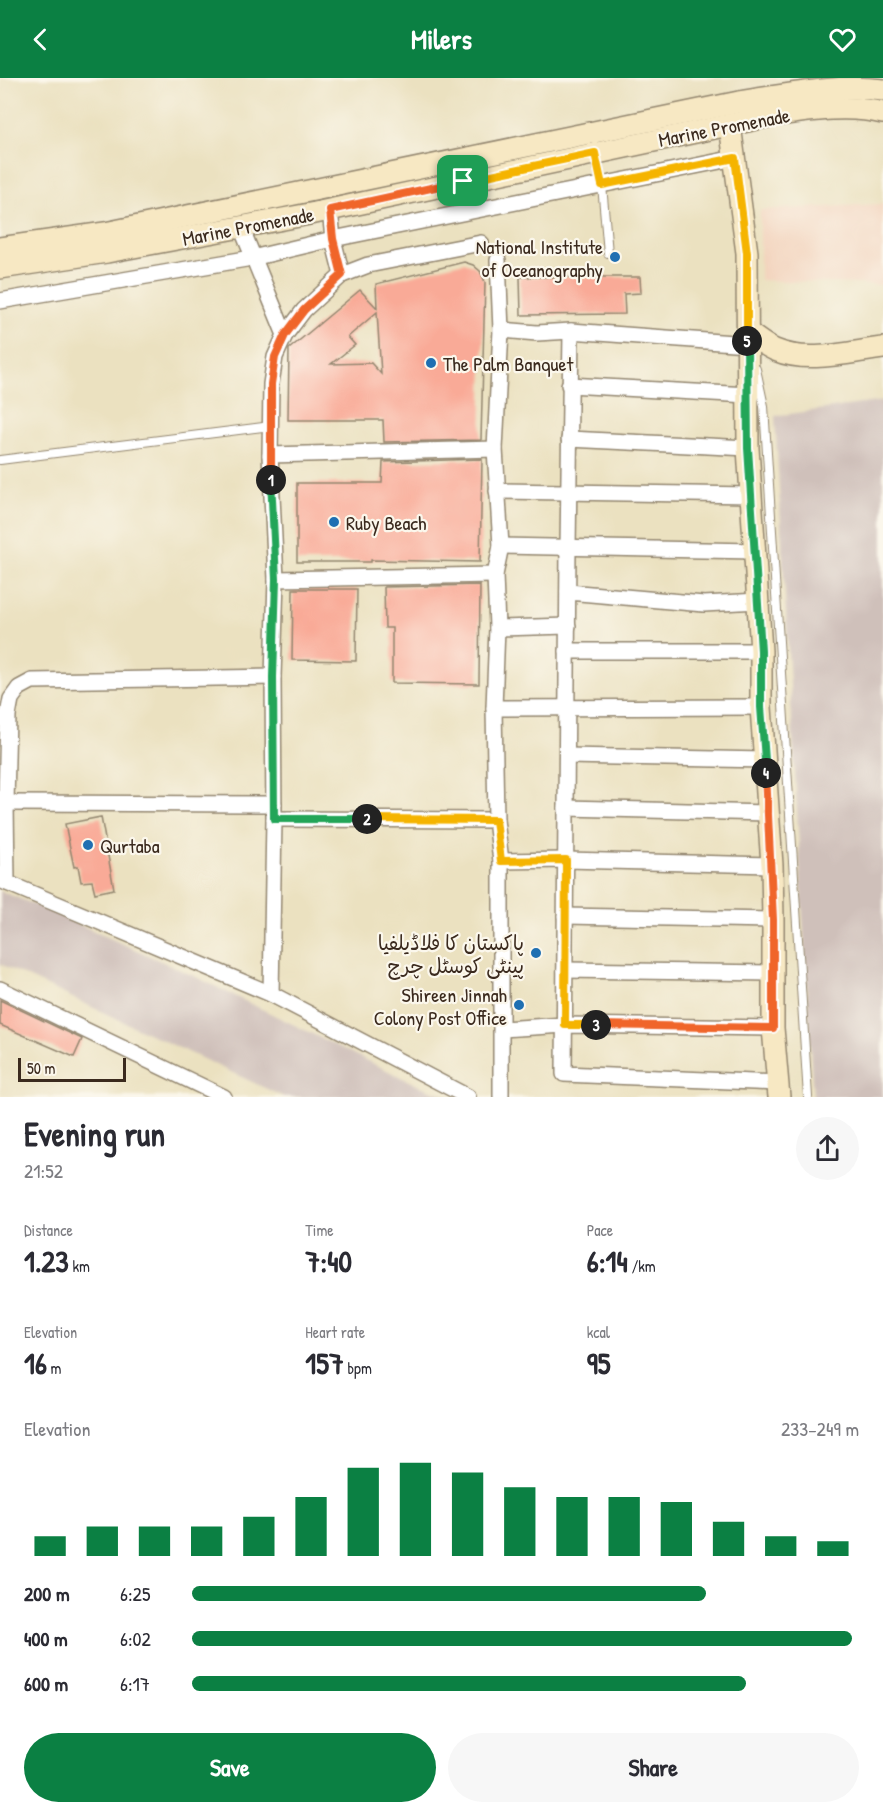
<!DOCTYPE html>
<meta charset="utf-8">
<style>
body{margin:0;font-family:"Patrick Hand","Playpen Sans Arabic",sans-serif;background:#f7f7f7;color:#2b2b33;height:100vh;display:flex;flex-direction:column;font-size:22px;white-space:nowrap}
*{box-sizing:border-box;margin:0}
p{font-size:20px;color:#7c7c81}
.icon{flex:none;width:33px;height:33px;fill:none;stroke:currentColor;stroke-width:2;stroke-linecap:round;stroke-linejoin:round}
.map{position:relative;height:1019px;overflow:hidden}
.details{display:flex;flex-direction:column;background:#fff;flex:1}
.details>*{flex:none}
.scale{position:absolute;left:18px;bottom:15px;width:108px;box-sizing:border-box;padding-left:6px;border:3px solid #3b2a1e;border-top:0;font-size:16px;line-height:21px;white-space:nowrap;color:#3b2a1e;-webkit-text-stroke:4px #fbf7ec;paint-order:stroke}
.pin{position:absolute;display:grid;place-items:center;width:51px;height:51px;color:#fff;margin:-26px;border-radius:12px;box-shadow:0 3px 9px #0006}
.km{position:absolute;width:30px;height:30px;margin:-15px;border-radius:50%;background:#222;color:#fff;font-size:16px;line-height:30px;text-align:center}
.round{display:grid;place-items:center;flex:none;width:63px;height:63px;border-radius:32px;background:#f7f7f7}
.headline{display:flex;align-items:center;justify-content:space-between;height:102px;padding:0 24px}
h1{font-size:33px;font-weight:800;line-height:45px}
.stats{display:grid;grid-template-columns:repeat(3,1fr);gap:9px;height:102px;padding:6px 24px}
.stats div{display:grid;align-content:center}
.stats b{font-size:30px;font-weight:800}
.stats small{font-size:16px;font-weight:400}
.stats p{font-size:16px}
.chart{height:168px;padding:12px 24px}
.chart p{display:flex;justify-content:space-between}
.chart svg{width:100%;height:108px;margin-top:6px;stroke:#0b8043;stroke-width:6}
.cta{display:flex;gap:12px;margin-top:auto;padding:12px 24px}
.cta a{flex:1;height:69px;border-radius:36px;background:#0b8043;color:#fff;font-size:24px;font-weight:800;line-height:69px;text-align:center}
.cta a+a{background:#f7f7f7;color:#2b2b33}
ul{padding:0 24px;list-style:none;font-size:20px}
li{display:grid;grid-template-columns:96px 72px 1fr;align-items:center;height:45px}
li i{height:15px;border-radius:8px;background:#0b8043}
header{display:flex;justify-content:space-between;align-items:center;height:78px;padding:0 24px;background:#0b8043;color:#fff;font-size:27px;font-weight:800}
.map>svg:first-child{display:block}
.built{fill:#f3d4be}
.industrial{fill:#cfc0ba}
.building{fill:#f9aa97;fill-rule:evenodd}
.lines{fill:none;stroke-linecap:round;stroke-linejoin:round}
.lane-casing{stroke:#93866f;stroke-width:10}
.street-casing{stroke:#93866f;stroke-width:18}
.secondary-casing{stroke:#93866f;stroke-width:24}
.lane{stroke:#fff;stroke-width:8}
.street{stroke:#fff;stroke-width:15}
.secondary{stroke:#f7e8c3;stroke-width:21}
.split-1-casing{stroke:#fff;stroke-width:12}
.split-2-casing{stroke:#fff;stroke-width:12}
.split-3-casing{stroke:#fff;stroke-width:12}
.split-4-casing{stroke:#fff;stroke-width:12}
.split-5-casing{stroke:#fff;stroke-width:12}
.split-6-casing{stroke:#fff;stroke-width:12}
.split-1{stroke:#f0652b;stroke-width:8}
.split-2{stroke:#22a559;stroke-width:8}
.split-3{stroke:#f5b400;stroke-width:8}
.split-4{stroke:#f0652b;stroke-width:8}
.split-5{stroke:#22a559;stroke-width:8}
.split-6{stroke:#f5b400;stroke-width:8}
.poi-dot{fill:#1f6fb2;stroke:#fbf7ec;stroke-width:2}
.labels{text-anchor:middle;dominant-baseline:central;stroke-width:4.5;stroke-linejoin:round;paint-order:stroke}
.street-label{font-size:20px;fill:#3b2a1e;stroke:#fbf7ec}
.poi-label{font-size:20px;fill:#3b2a1e;stroke:#fbf7ec;text-anchor:end}
</style>
<header><svg class="icon" aria-label="back" viewBox="0 0 24 24"><path d="M15 5l-7 7 7 7"/></svg>Milers<svg class="icon" aria-label="heart" viewBox="0 0 24 24"><path d="M12 20l-8-8c-3-5 5-10 8-4 3-6 11-1 8 4z"/></svg></header>
<div class="map">
<svg width="883" height="1019" viewBox="0 0 883 1019">
<rect width="100%" height="100%" fill="#fbf7ec"/>
<filter id="ink" filterUnits="userSpaceOnUse"><feTurbulence type="fractalNoise" baseFrequency=".0167" numOctaves="2"/><feDisplacementMap in="SourceGraphic" scale="12" xChannelSelector="R" yChannelSelector="G"/><feConvolveMatrix kernelMatrix="1 2 1 2 8 2 1 2 1" color-interpolation-filters="sRGB"/></filter>
<filter id="wash" filterUnits="userSpaceOnUse"><feTurbulence type="fractalNoise" baseFrequency=".008" numOctaves="4" result="noise"/><feDisplacementMap in="SourceGraphic" scale="24" xChannelSelector="R" yChannelSelector="G"/><feGaussianBlur stdDeviation="1.35" result="paint"/><feColorMatrix in="noise" values="0 0 0 0 0 0 0 0 0 0 0 0 0 0 0 0 0 1.4 0 .05"/><feComposite in="paint" operator="in"/></filter>
<g filter="url(#wash)">
<rect width="100%" height="100%" fill="#ebe1c0"/>
<path class="built" d="M 883,126 L 883,207 L 760,202 L 760,132 Z"/>
<g class="industrial">
<path d="M 883,323 L 883,1019 L 813,1019 L 775,338 Z"/>
<path d="M 0,813 L 43,830 L 196,899 L 417,1007 L 450,1019 L 284,1019 L 0,886 Z"/>
</g>
<g id="blocks">
<g class="building">
<path d="M 464,184 L 473,187 L 480,193 L 485,204 L 481,362 L 384,364 L 383,342 L 288,342 L 289,271 L 360,212 L 377,230 L 376,206 ZM 377,234 L 381,296 L 371,285 L 331,286 L 355,267 L 348,259 Z"/>
<path d="M 520,199 L 640,199 L 641,215 L 624,216 L 625,236 L 521,237 Z"/>
<path d="M 482,381 L 480,484 L 371,482 L 371,484 L 297,484 L 297,405 L 382,405 L 383,384 Z"/>
<path d="M 480,507 L 479,606 L 392,605 L 392,550 L 385,550 L 384,509 Z"/>
<path d="M 293,511 L 357,511 L 356,583 L 292,582 Z"/>
<path d="M 101,739 L 114,811 L 95,815 L 92,803 L 81,804 L 78,788 L 74,789 L 65,746 Z"/>
<path d="M 0,922 L 82,961 L 74,979 L 0,947 Z"/>
</g>
</g>
</g>
<g filter="url(#ink)">
<use href="#blocks" fill-opacity="0" stroke="#93866f" stroke-width="1.5"/>
<g class="lines">
<g class="lane-casing">
<g id="lane">
<path d="M 595,76 L 602,107 L 608,175"/>
<path d="M 756,291 L 764,328 L 808,1019"/>
<path d="M 0,382 L 271,348"/>
</g>
</g>
<g class="street-casing">
<g id="street">
<path d="M 330,132 L 333,161 L 342,197"/>
<path d="M 241,149 L 285,257"/>
<path d="M 498,182 L 501,252 L 495,371 L 501,468 L 495,497 L 497,550 L 494,630 L 496,742 L 501,783 L 501,1019"/>
<path d="M 0,223 L 252,180 L 333,161 L 735,80"/>
<path d="M 501,252 L 537,255 L 571,253 L 747,266"/>
<path d="M 571,253 L 568,469 L 564,996 L 779,1005"/>
<path d="M 569,307 L 748,317"/>
<path d="M 569,361 L 748,370"/>
<path d="M 270,377 L 495,371"/>
<path d="M 497,413 L 751,417"/>
<path d="M 501,468 L 754,473"/>
<path d="M 276,501 L 495,497"/>
<path d="M 568,514 L 704,526 L 758,523"/>
<path d="M 497,550 L 568,548"/>
<path d="M 567,573 L 761,573"/>
<path d="M 494,630 L 761,629"/>
<path d="M 567,678 L 765,682"/>
<path d="M 6,725 L 274,726"/>
<path d="M 566,730 L 768,735"/>
<path d="M 274,741 L 496,742"/>
<path d="M 501,783 L 566,782 L 772,787"/>
<path d="M 0,802 L 271,916 L 468,1019"/>
<path d="M 7,805 L 6,725 L 8,637 L 11,621 L 19,610 L 32,603 L 273,599"/>
<path d="M 565,838 L 773,842"/>
<path d="M 565,892 L 773,895"/>
<path d="M 0,911 L 224,1019"/>
<path d="M 271,916 L 274,741 L 273,599 L 276,501 L 270,377 L 271,306 L 275,279 L 285,257 L 304,232 L 342,197 L 368,187 L 481,165"/>
<path d="M 502,951 L 565,947 L 773,950"/>
</g>
</g>
<g class="secondary-casing">
<g id="secondary">
<path d="M 730,47 L 747,175 L 748,370 L 761,573 L 761,629 L 772,787 L 773,842 L 773,950 L 779,1019"/>
<path d="M 0,170 L 105,155 L 739,24 C 787,17 835,6 883,12"/>
<path d="M 0,190 L 107,174 L 315,135 L 771,38 C 807,33 847,26 883,35"/>
<path d="M 747,254 C 756,260 765,268 775,272 C 808,286 849,274 883,270"/>
</g>
</g>
<use href="#lane" class="lane"/>
<use href="#street" class="street"/>
<use href="#secondary" class="secondary"/>
</g>
</g>
<g class="lines" filter="url(#ink)">
<g class="split-1-casing">
<path id="split-1" d="M 271,402 L 271,306 L 275,279 L 285,257 L 304,232 L 342,197 L 333,161 L 330,132 L 463,103"/>
</g>
<g class="split-2-casing">
<path id="split-2" d="M 271,402 L 276,501 L 273,599 L 274,741 L 367,741"/>
</g>
<g class="split-3-casing">
<path id="split-3" d="M 367,741 L 496,742 L 501,783 L 566,782 L 565,947 L 596,947"/>
</g>
<g class="split-4-casing">
<path id="split-4" d="M 596,947 L 773,950 L 773,842 L 766,695"/>
</g>
<g class="split-5-casing">
<path id="split-5" d="M 747,263 L 748,370 L 761,573 L 761,629 L 766,695"/>
</g>
<g class="split-6-casing">
<path id="split-6" d="M 463,103 L 595,75 L 602,107 L 735,80 L 747,175 L 747,263"/>
</g>
<use href="#split-1" class="split-1"/>
<use href="#split-2" class="split-2"/>
<use href="#split-3" class="split-3"/>
<use href="#split-4" class="split-4"/>
<use href="#split-5" class="split-5"/>
<use href="#split-6" class="split-6"/>
</g>
<g class="poi-dot">
<circle cx="615" cy="179" r="6"/>
<circle cx="431" cy="285" r="6"/>
<circle cx="334" cy="444" r="6"/>
<circle cx="88" cy="767" r="6"/>
<circle cx="536" cy="875" r="6"/>
<circle cx="519" cy="927" r="6"/>
</g>
<g class="labels">
<g class="street-label">
<text transform="translate(724 49) rotate(-11)">Marine Promenade</text>
<text transform="translate(248 148) rotate(-11)">Marine Promenade</text>
</g>
<g class="poi-label">
<text x="603" y="168">National Institute<tspan x="603" dy="23">of Oceanography</tspan></text>
<text x="443" y="285" text-anchor="start">The Palm Banquet</text>
<text x="346" y="444" text-anchor="start">Ruby Beach</text>
<text x="100" y="767" text-anchor="start">Qurtaba</text>
<text x="524" y="864">پاکستان کا فلاڈیلفیا<tspan x="524" dy="23">پینٹی کوسٹل چرچ</tspan></text>
<text x="507" y="916">Shireen Jinnah<tspan x="507" dy="23">Colony Post Office</tspan></text>
</g>
</g>
</svg>
<div class="scale">50 m</div>
<div class="pin" style="left:463px;top:103px;background:#1e9e55"><svg class="icon" aria-label="arrive" viewBox="0 0 24 24"><path d="M6 21V4h12l-3 4 3 4H6"/></svg></div>
<b class="km" style="left:271px;top:402px">1</b>
<b class="km" style="left:367px;top:741px">2</b>
<b class="km" style="left:596px;top:947px">3</b>
<b class="km" style="left:766px;top:695px">4</b>
<b class="km" style="left:747px;top:263px">5</b>
</div>
<section class="details">
<div class="headline"><div><h1>Evening run</h1><p>21:52</p></div><a class="round"><svg class="icon" aria-label="share" viewBox="0 0 24 24"><path d="M12 15V3M7 8l5-5 5 5M5 13v7h14v-7"/></svg></a></div>
<div class="stats">
<div><p>Distance</p><b>1.23<small> km</small></b></div>
<div><p>Time</p><b>7:40</b></div>
<div><p>Pace</p><b>6:14<small> /km</small></b></div>
</div>
<div class="stats">
<div><p>Elevation</p><b>16<small> m</small></b></div>
<div><p>Heart rate</p><b>157<small> bpm</small></b></div>
<div><p>kcal</p><b>95</b></div>
</div>
<div class="chart"><p><span>Elevation</span>233–249 m</p>
<svg viewBox="0 0 160 44" preserveAspectRatio="none"><path d="M5 44V36M15 44V32M25 44V32M35 44V32M45 44V28M55 44V20M65 44V8M75 44V6M85 44V10M95 44V16M105 44V20M115 44V20M125 44V22M135 44V30M145 44V36M155 44V38"/></svg>
</div>
<ul>
<li><b>200 m</b>6:25<i style="width:77%"></i></li>
<li><b>400 m</b>6:02<i style="width:99%"></i></li>
<li><b>600 m</b>6:17<i style="width:83%"></i></li>
</ul>
<div class="cta"><a>Save</a><a>Share</a></div>
</section>
